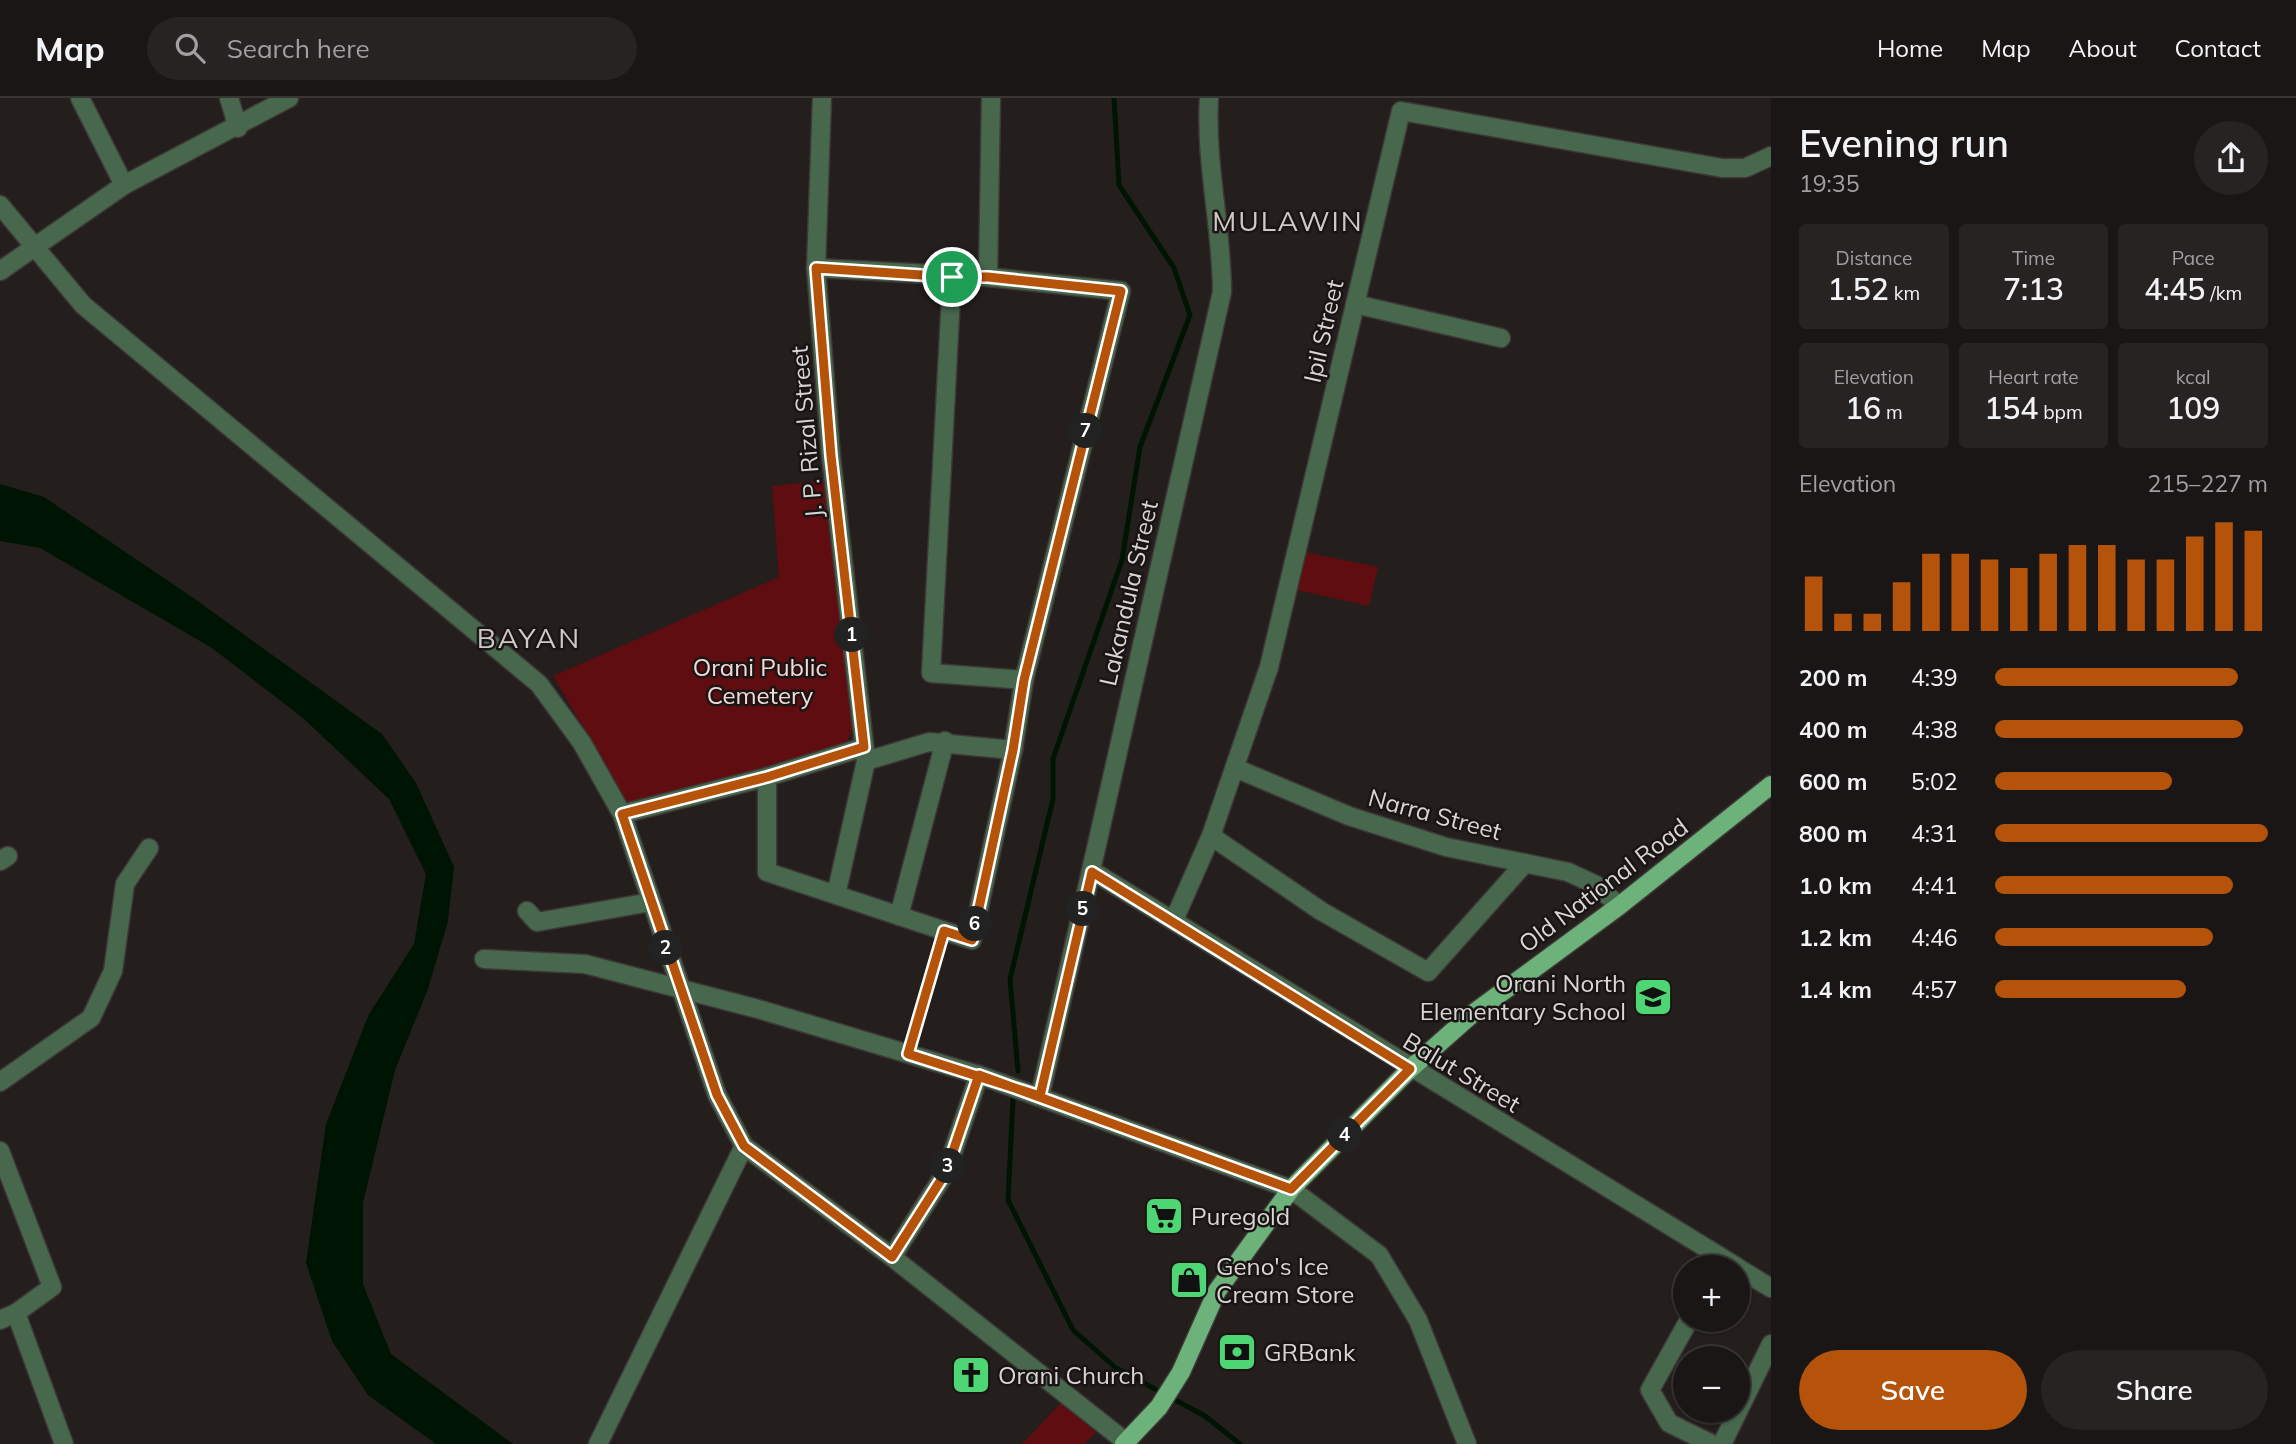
<!DOCTYPE html>
<meta charset="utf-8">
<style>
body{margin:0;font-family:Mulish,sans-serif;background:#282323;color:#f1f3f6;height:100vh;display:flex;flex-direction:column;font-size:26px;white-space:nowrap}
*{box-sizing:border-box;margin:0}
p{font-size:23px;color:#a09fa1}
.icon{flex:none;width:38px;height:38px;fill:none;stroke:currentColor;stroke-width:2;stroke-linecap:round;stroke-linejoin:round}
.map{position:relative;flex:1;overflow:hidden}
.side{display:flex;flex-direction:column;background:#1b1616;width:525px}
.side>*{flex:none}
.controls{position:absolute;left:1673px;top:1157px;display:grid;gap:14px}
.controls a{display:grid;place-items:center;width:77px;height:77px;border-radius:50%;background:#1b1616;box-shadow:0 2px 5px #0004,0 0 0 2px #393535;font-size:35px}
.pin{position:absolute;display:grid;place-items:center;width:60px;height:60px;color:#fff;margin:-30px;border:4px solid #fff;border-radius:50%;box-shadow:0 2px 7px #0007}
.km{position:absolute;width:35px;height:35px;margin:-18px;border-radius:50%;background:#222;color:#fff;font-size:19px;line-height:35px;text-align:center}
.round{display:grid;place-items:center;flex:none;width:74px;height:74px;border-radius:37px;background:#282323}
.headline{display:flex;align-items:center;justify-content:space-between;height:119px;padding:0 28px}
h1{font-size:38px;font-weight:600;line-height:52px}
.figures{display:grid;grid-template-columns:repeat(3,1fr);gap:10px;height:119px;padding:7px 28px}
.figures div{display:grid;align-content:center;border-radius:7px;background:#282323;text-align:center}
.figures b{font-size:30px;font-weight:600}
.figures small{font-size:19px;font-weight:400}
.figures p{font-size:19px}
.chart{height:196px;padding:14px 28px}
.chart p{display:flex;justify-content:space-between}
.chart svg{width:100%;height:126px;margin-top:7px;stroke:#b45309;stroke-width:6}
.action{display:flex;gap:14px;margin-top:auto;padding:14px 28px}
.action a{flex:1;height:80px;border-radius:42px;background:#b45309;color:#fff;font-size:28px;font-weight:600;line-height:80px;text-align:center}
.action a+a{background:#282323;color:#f1f3f6}
ul{padding:0 28px;list-style:none;font-size:23px}
li{display:grid;grid-template-columns:112px 84px 1fr;align-items:center;height:52px}
li i{height:18px;border-radius:9px;background:#b45309}
header{display:flex;align-items:center;gap:42px;box-sizing:border-box;height:98px;padding:0 35px;background:#1b1616;border-bottom:2px solid #393535}
header strong{font-size:33px}
nav{display:flex;gap:38px;margin-inline-start:auto;font-size:24px}
.search{width:490px;height:63px;background:#282323;display:flex;align-items:center;gap:18px;box-sizing:border-box;padding:0 24px;border-radius:38px;color:#a09fa1;font-size:26px}
main{display:flex;flex:1;min-height:0}
.map>svg:first-child{display:block}
.green{fill:#5f0d10}
.water{fill:#001403}
.lines{fill:none;stroke-linecap:round;stroke-linejoin:round}
.stream{stroke:#001403;stroke-width:5}
.minor-casing{stroke:#3d3837;stroke-width:21}
.major-casing{stroke:#3d3837;stroke-width:21}
.path{stroke:#6a6564;stroke-width:2.5;stroke-dasharray:7 3.5;stroke-linecap:butt}
.minor{stroke:#48684e;stroke-width:18}
.major{stroke:#6db17b;stroke-width:18}
.route-casing{stroke:#fff;stroke-width:14}
.route{stroke:#b45309;stroke-width:9}
.labels{text-anchor:middle;dominant-baseline:central;stroke-width:5;stroke-linejoin:round;paint-order:stroke}
.street-label{font-size:24px;fill:#dad6d6;stroke:#1a1514}
.park-label{font-size:24px;fill:#f4d9d6;stroke:#1a1514}
.poi-label{font-size:24px;fill:#dad6d6;stroke:#1a1514;text-anchor:start}
.quarter-label{font-size:28px;letter-spacing:2px;fill:#d0c8c7;stroke:#1a1514}
</style>
<header>
<strong>Map</strong>
<div class="search"><svg class="icon" aria-label="search" viewBox="0 0 24 24"><circle cx="10" cy="10" r="6"/><path d="M15 15l6 6"/></svg>Search here</div>
<nav><a>Home</a><a>Map</a><a>About</a><a>Contact</a></nav>
</header>
<main>
<div class="map">
<svg width="1771" height="1346" viewBox="0 0 1771 1346">
<rect width="100%" height="100%" fill="#241e1d"/>
<g class="green">
<path d="M 826,382 L 857,622 L 844,650 L 631,710 L 553,578 L 779,479 L 772,388 Z"/>
<path d="M 1304,454 L 1378,469 L 1369,508 L 1296,492 Z"/>
<path d="M 1062,1304 L 1096,1335 L 1084,1346 L 1022,1346 Z"/>
</g>
<path class="water" d="M 0,386 L 44,399 L 192,499 L 382,636 L 416,685 L 454,769 L 448,823 L 428,891 L 395,972 L 363,1105 L 363,1186 L 391,1256 L 513,1346 L 436,1346 L 368,1297 L 332,1243 L 306,1165 L 326,1026 L 369,916 L 414,846 L 426,776 L 389,701 L 303,620 L 212,550 L 40,450 L 0,443 Z"/>
<g class="lines">
<g class="stream">
<path d="M 1018,973 L 1010,881 L 1053,701 L 1053,661 L 1122,462 L 1140,349 L 1190,217 L 1174,170 L 1119,87 L 1114,0"/>
<path d="M 1013,1001 L 1008,1102 L 1073,1232 L 1116,1270 L 1205,1318 L 1240,1346"/>
</g>
<g class="minor-casing">
<g id="minor">
<path d="M 80,0 L 124,87"/>
<path d="M 229,0 L 238,30"/>
<path d="M 822,0 L 816,170 L 831,358 L 866,663 L 836,797"/>
<path d="M 0,107 L 83,207 L 539,586 L 582,645 L 622,716 L 717,997 L 744,1048 L 892,1159 L 1126,1344"/>
<path d="M 0,173 L 124,87 L 289,0"/>
<path d="M 952,179 L 931,575 L 1024,582"/>
<path d="M 988,179 L 991,0"/>
<path d="M 1355,206 L 1501,240"/>
<path d="M 866,663 L 929,644 L 1013,652"/>
<path d="M 1235,670 L 1349,718 L 1446,749 L 1568,774 L 1596,787 L 1619,808"/>
<path d="M 767,679 L 767,774 L 972,842 L 1013,652 L 1024,582 L 1121,193 L 988,179 L 816,170"/>
<path d="M 622,716 L 767,679 L 864,649"/>
<path d="M 1211,738 L 1321,813 L 1428,874 L 1525,765"/>
<path d="M 0,763 L 8,758"/>
<path d="M 1092,773 L 1737,1169"/>
<path d="M 527,813 L 537,824 L 651,804"/>
<path d="M 899,818 L 945,643"/>
<path d="M 1174,822 L 1211,738 L 1269,569 L 1401,13 L 1722,70 L 1745,70 L 1771,58"/>
<path d="M 484,861 L 585,866 L 758,911 L 979,977 L 1291,1091 L 1379,1157 L 1418,1222 L 1467,1346"/>
<path d="M 0,984 L 91,920 L 113,873 L 125,786 L 149,750"/>
<path d="M 1040,998 L 1222,194 C 1222,129 1205,65 1209,0"/>
<path d="M 0,1053 L 52,1189 L 16,1215 L 64,1346"/>
<path d="M 892,1159 L 946,1074 L 979,977"/>
<path d="M 1738,1170 L 1771,1190"/>
<path d="M 0,1222 L 16,1215"/>
<path d="M 1689,1222 L 1650,1292 L 1669,1325 L 1712,1346"/>
<path d="M 598,1346 L 744,1048"/>
<path d="M 1722,1346 L 1771,1246"/>
</g>
</g>
<g class="major-casing">
<path id="major" d="M 1124,1346 L 1159,1309 L 1181,1274 L 1217,1193 L 1291,1091 L 1410,971 L 1471,917 L 1619,808 L 1771,687"/>
</g>
<path class="path" d="M 912,940 L 939,849"/>
<use href="#minor" class="minor"/>
<use href="#major" class="major"/>
</g>
<g class="lines">
<g class="route-casing">
<path id="route" d="M 952,179 L 816,170 L 831,358 L 864,649 L 767,679 L 622,716 L 717,997 L 744,1048 L 892,1159 L 946,1074 L 979,977 L 1291,1091 L 1410,971 L 1092,774 L 1040,998 L 908,956 L 944,833 L 972,842 L 1013,652 L 1024,582 L 1121,193 L 988,179 L 952,179"/>
</g>
<use href="#route" class="route"/>
</g>
<defs>
<g id="school-square" transform="scale(2.0125)"><rect x="-9" y="-9" width="18" height="18" rx="4" fill="#4ed675" stroke="#1a1514"/><path d="M0-5L7-2L0 1L-7-2ZM-4 1L0 2.5L4 1V4Q0 6-4 4Z" fill="#111"/></g>
<g id="supermarket-square" transform="scale(2.0125)"><rect x="-9" y="-9" width="18" height="18" rx="4" fill="#4ed675" stroke="#1a1514"/><path d="M-6-5.5h2.5l.6 2H6L4.5 2H-2.5L-4.4-4H-6ZM-1.5 3.2a1.3 1.3 0 1 0 .1 0ZM3 3.2a1.3 1.3 0 1 0 .1 0Z" fill="#111"/></g>
<g id="shop-square" transform="scale(2.0125)"><rect x="-9" y="-9" width="18" height="18" rx="4" fill="#4ed675" stroke="#1a1514"/><path d="M-5-2.5h2.3a2.7 3.5 0 0 1 5.4 0H5L5.5 6h-11ZM-1.5-2.5h3a1.5 2.3 0 0 0-3 0Z" fill="#111"/></g>
<g id="bank-square" transform="scale(2.0125)"><rect x="-9" y="-9" width="18" height="18" rx="4" fill="#4ed675" stroke="#1a1514"/><path d="M-6-4H6V4H-6ZM0-2.3a2.3 2.3 0 1 0 0 4.6a2.3 2.3 0 1 0 0-4.6Z" fill="#111"/></g>
<g id="church-square" transform="scale(2.0125)"><rect x="-9" y="-9" width="18" height="18" rx="4" fill="#4ed675" stroke="#1a1514"/><path d="M-1.2-6h2.4v3.5h3.3v2.4h-3.3V6h-2.4V-.1h-3.3v-2.4h3.3Z" fill="#111"/></g>
</defs>
<g fill-rule="evenodd">
<use href="#school-square" x="1653" y="899"/>
<use href="#supermarket-square" x="1164" y="1118"/>
<use href="#shop-square" x="1189" y="1182"/>
<use href="#bank-square" x="1237" y="1254"/>
<use href="#church-square" x="971" y="1277"/>
</g>
<g class="labels">
<g class="street-label">
<text transform="translate(1323 233) rotate(-77)">Ipil Street</text>
<text transform="translate(806 334) rotate(-95)">J. P. Rizal Street</text>
<text transform="translate(1128 495) rotate(-77)">Lakandula Street</text>
<text transform="translate(1435 716) rotate(15)">Narra Street</text>
<text transform="translate(1603 787) rotate(-37)">Old National Road</text>
<text transform="translate(1462 974) rotate(31)">Balut Street</text>
</g>
<g class="park-label">
<text x="760" y="569">Orani Public<tspan x="760" dy="28">Cemetery</tspan></text>
</g>
<g class="poi-label">
<text x="1626" y="885" text-anchor="end">Orani North<tspan x="1626" dy="28">Elementary School</tspan></text>
<text x="1191" y="1118">Puregold</text>
<text x="1216" y="1168">Geno's Ice<tspan x="1216" dy="28">Cream Store</tspan></text>
<text x="1264" y="1254">GRBank</text>
<text x="998" y="1277">Orani Church</text>
</g>
<g class="quarter-label">
<text x="1288" y="122">MULAWIN</text>
<text x="529" y="539">BAYAN</text>
</g>
</g>
</svg>
<div class="controls">
<a>+</a>
<a>−</a>
</div>
<div class="pin" style="left:952px;top:179px;background:#1e9e55"><svg class="icon" aria-label="arrive" viewBox="0 0 24 24"><path d="M6 21V4h12l-3 4 3 4H6"/></svg></div>
<b class="km" style="left:852px;top:537px">1</b>
<b class="km" style="left:666px;top:850px">2</b>
<b class="km" style="left:948px;top:1068px">3</b>
<b class="km" style="left:1345px;top:1037px">4</b>
<b class="km" style="left:1083px;top:811px">5</b>
<b class="km" style="left:975px;top:826px">6</b>
<b class="km" style="left:1086px;top:333px">7</b>
</div>
<section class="side">
<div class="headline"><div><h1>Evening run</h1><p>19:35</p></div><a class="round"><svg class="icon" aria-label="share" viewBox="0 0 24 24"><path d="M12 15V3M7 8l5-5 5 5M5 13v7h14v-7"/></svg></a></div>
<div class="figures">
<div><p>Distance</p><b>1.52<small> km</small></b></div>
<div><p>Time</p><b>7:13</b></div>
<div><p>Pace</p><b>4:45<small> /km</small></b></div>
</div>
<div class="figures">
<div><p>Elevation</p><b>16<small> m</small></b></div>
<div><p>Heart rate</p><b>154<small> bpm</small></b></div>
<div><p>kcal</p><b>109</b></div>
</div>
<div class="chart"><p><span>Elevation</span>215–227 m</p>
<svg viewBox="0 0 160 44" preserveAspectRatio="none"><path d="M5 44V25M15 44V38M25 44V38M35 44V27M45 44V17M55 44V17M65 44V19M75 44V22M85 44V17M95 44V14M105 44V14M115 44V19M125 44V19M135 44V11M145 44V6M155 44V9"/></svg>
</div>
<ul>
<li><b>200 m</b>4:39<i style="width:89%"></i></li>
<li><b>400 m</b>4:38<i style="width:91%"></i></li>
<li><b>600 m</b>5:02<i style="width:65%"></i></li>
<li><b>800 m</b>4:31<i style="width:100%"></i></li>
<li><b>1.0 km</b>4:41<i style="width:87%"></i></li>
<li><b>1.2 km</b>4:46<i style="width:80%"></i></li>
<li><b>1.4 km</b>4:57<i style="width:70%"></i></li>
</ul>
<div class="action"><a>Save</a><a>Share</a></div>
</section>
</main>
